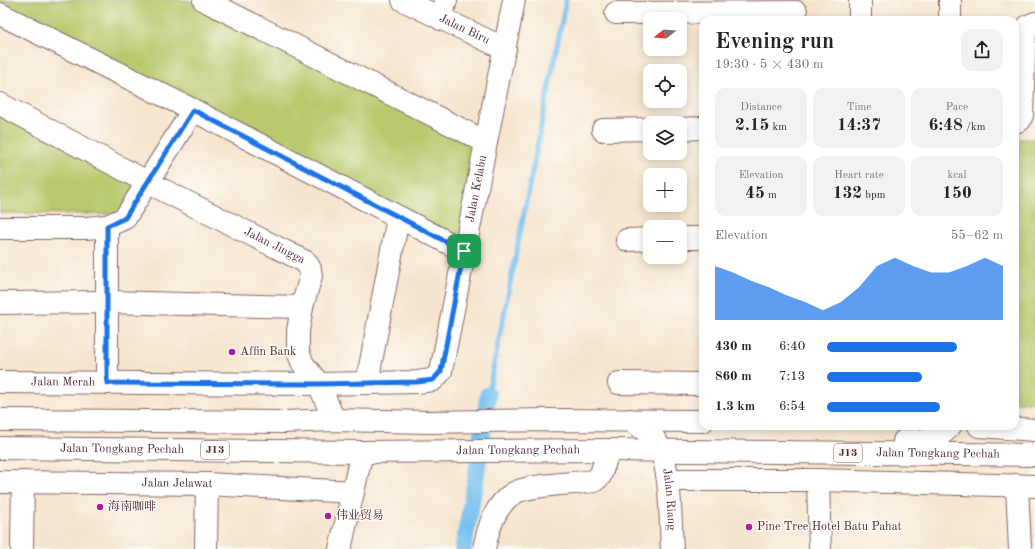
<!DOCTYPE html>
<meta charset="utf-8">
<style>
body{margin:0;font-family:"Old Standard TT","Noto Serif SC",serif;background:#f2f2f2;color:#222;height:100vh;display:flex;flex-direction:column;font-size:15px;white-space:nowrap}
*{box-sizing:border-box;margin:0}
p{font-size:13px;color:#767676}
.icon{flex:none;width:22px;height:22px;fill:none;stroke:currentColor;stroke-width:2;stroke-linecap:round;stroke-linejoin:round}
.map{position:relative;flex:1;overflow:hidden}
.sheet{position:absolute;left:699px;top:16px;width:320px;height:414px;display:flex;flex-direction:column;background:#fff;border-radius:12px;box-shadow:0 2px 10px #0003}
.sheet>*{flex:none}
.needle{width:26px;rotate:253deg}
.fabs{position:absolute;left:643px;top:12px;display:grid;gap:8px}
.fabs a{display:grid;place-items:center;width:44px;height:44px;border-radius:8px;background:#fff;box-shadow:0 2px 10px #0003;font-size:20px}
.pin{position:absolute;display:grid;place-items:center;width:34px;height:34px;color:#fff;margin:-17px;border-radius:8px;box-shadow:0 2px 6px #0006}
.round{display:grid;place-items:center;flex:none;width:42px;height:42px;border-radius:12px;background:#f2f2f2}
.overview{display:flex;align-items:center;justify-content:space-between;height:68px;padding:0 16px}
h1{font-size:22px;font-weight:800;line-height:30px}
.stats{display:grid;grid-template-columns:repeat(3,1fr);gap:6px;height:68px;padding:4px 16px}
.stats div{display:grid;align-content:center;border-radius:10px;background:#f2f2f2;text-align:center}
.stats b{font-size:17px;font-weight:800}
.stats small{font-size:11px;font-weight:400}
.stats p{font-size:11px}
.chart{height:112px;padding:8px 16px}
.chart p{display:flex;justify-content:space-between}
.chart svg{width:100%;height:72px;margin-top:4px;fill:#1a73e8;opacity:.7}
ul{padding:0 16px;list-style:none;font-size:13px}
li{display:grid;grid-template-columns:64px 48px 1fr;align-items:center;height:30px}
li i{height:10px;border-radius:5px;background:#1a73e8}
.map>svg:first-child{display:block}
.green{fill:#b7c96c;stroke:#80744c}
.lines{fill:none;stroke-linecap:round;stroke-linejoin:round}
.stream{stroke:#76c0ef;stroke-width:5}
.canal{stroke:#76c0ef;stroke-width:17}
.minor-casing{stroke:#866464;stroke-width:24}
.major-casing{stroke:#866464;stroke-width:24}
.minor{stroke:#fff;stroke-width:22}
.major{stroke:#fff;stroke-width:22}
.route-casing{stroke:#fff;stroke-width:8}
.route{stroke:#1a73e8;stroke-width:5}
.poi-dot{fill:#b5179e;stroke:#fdfcf7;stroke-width:1.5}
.labels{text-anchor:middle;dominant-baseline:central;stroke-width:3;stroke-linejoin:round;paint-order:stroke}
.shield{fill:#fdfcf7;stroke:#806168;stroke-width:1}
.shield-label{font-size:11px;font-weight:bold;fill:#4a1f2b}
.street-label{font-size:12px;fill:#4a1f2b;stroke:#fdfcf7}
.poi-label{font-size:12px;fill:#4a1f2b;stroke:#fdfcf7;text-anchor:start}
</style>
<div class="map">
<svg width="1035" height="549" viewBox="0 0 1035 549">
<rect width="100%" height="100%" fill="#fdfcf7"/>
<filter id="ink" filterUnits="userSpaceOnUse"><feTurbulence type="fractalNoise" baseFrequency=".025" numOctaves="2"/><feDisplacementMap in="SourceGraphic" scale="8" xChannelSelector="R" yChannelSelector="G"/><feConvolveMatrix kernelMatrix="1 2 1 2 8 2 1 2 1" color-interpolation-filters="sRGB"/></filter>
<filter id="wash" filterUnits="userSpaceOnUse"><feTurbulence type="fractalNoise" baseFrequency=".012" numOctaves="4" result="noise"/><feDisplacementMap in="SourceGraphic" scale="16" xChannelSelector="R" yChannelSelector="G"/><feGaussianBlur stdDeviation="0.9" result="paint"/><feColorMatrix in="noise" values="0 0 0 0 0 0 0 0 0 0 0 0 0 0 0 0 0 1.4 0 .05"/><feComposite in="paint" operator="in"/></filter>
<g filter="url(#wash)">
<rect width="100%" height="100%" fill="#f6e5ce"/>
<g class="green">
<path d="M 0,0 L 188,0 L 484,146 L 465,241 L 0,9 Z"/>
<path d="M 0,114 L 134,178 L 128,212 L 106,214 L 0,213 Z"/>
<rect x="1015" y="139" width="20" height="263"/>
</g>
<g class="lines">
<path class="stream" d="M 488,395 L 566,0"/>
<path class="canal" d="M 463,549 L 475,483 L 488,395"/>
</g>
</g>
<g filter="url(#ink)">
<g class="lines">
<g class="minor-casing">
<g id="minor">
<path d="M 204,0 L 486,142"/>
<path id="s1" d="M 403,0 L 505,49"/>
<path d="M 616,13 L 796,12"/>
<path d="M 0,14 L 193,110 L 464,251"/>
<path d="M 441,19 L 446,0"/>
<path d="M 860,20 L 860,0"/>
<path d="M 950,20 L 950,0"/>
<path id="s2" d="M 0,104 L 147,182 L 306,262 L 310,269 L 311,276 L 302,307 L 298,331 L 298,352 L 303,364 L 319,384 L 334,420"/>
<path d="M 1015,122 L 1020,120 L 1022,115 L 1025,32 L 1028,26 L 1035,23"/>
<path d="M 680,129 L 703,128"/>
<path d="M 603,130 L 650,129"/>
<path d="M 107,226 L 107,383"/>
<path d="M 0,228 L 86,228 L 107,226 L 125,218 L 193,110"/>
<path d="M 680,238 L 703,238"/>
<path d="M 627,240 L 650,239"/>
<path d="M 0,303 L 108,302 L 302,307"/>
<path id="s3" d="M 0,382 L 319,384 L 417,382 L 433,380 L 441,371 L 514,0"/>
<path d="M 367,383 L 398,218"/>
<path d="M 619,383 L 703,384"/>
<path id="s4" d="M 630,420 C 639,426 648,431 655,440 C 672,463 670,519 672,549"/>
<path d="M 668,480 L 818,480 L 1035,486"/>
<path d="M 818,480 L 820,549"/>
<path id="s5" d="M 0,482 L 207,484 L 353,492"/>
<path d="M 1017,485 L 1020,549"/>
<path d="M 22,549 L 23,482"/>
<path d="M 206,549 L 207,484"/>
<path d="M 340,549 L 362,452"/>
<path d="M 484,549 C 488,529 495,504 514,493 C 530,484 574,484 594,481 L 600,476 L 609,450"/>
</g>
</g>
<g class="major-casing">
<g id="major">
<path d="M 0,420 L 283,422 L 334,420 L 430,422 L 548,420 L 703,421"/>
<path d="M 979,426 L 1035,430"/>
<path d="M 904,441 C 923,440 937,442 950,426"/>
<path id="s6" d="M 0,448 L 362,452 L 609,450 L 1035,455"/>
</g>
</g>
<use href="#minor" class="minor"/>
<use href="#major" class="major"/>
</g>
</g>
<g class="lines" filter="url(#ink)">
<g class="route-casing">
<path id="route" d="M 193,110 L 464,251 L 441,371 L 433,380 L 417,382 L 319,384 L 107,383 L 107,226 L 125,218 Z"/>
</g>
<use href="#route" class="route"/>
</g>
<g class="poi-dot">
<circle cx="232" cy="352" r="4"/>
<circle cx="100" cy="507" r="4"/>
<circle cx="328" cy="516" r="4"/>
<circle cx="749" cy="527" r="4"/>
</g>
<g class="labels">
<g class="shield">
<rect x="201" y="441" width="28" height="18" rx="3"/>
<rect x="834" y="444" width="28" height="18" rx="3"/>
</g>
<g class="shield-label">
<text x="215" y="450">J13</text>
<text x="848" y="453">J13</text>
</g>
<g class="street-label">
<text stroke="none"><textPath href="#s1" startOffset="68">Jalan Biru</textPath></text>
<text stroke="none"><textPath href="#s3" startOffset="631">Jalan Kelabu</textPath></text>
<text stroke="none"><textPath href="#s2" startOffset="309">Jalan Jingga</textPath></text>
<text stroke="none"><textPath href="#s3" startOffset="63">Jalan Merah</textPath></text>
<text stroke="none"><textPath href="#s6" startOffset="122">Jalan Tongkang Pechah</textPath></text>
<text stroke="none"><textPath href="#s6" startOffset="518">Jalan Tongkang Pechah</textPath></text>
<text stroke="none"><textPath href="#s6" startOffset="938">Jalan Tongkang Pechah</textPath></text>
<text stroke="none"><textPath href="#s5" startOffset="177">Jalan Jelawat</textPath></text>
<text stroke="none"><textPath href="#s4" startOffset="94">Jalan Riang</textPath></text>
</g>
<g class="poi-label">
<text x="240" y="352">Affin Bank</text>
<text x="108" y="507">海南咖啡</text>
<text x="336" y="516">伟业贸易</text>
<text x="757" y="527">Pine Tree Hotel Batu Pahat</text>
</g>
</g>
</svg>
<div class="fabs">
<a><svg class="needle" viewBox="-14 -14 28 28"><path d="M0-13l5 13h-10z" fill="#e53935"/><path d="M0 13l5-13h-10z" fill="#767676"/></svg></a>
<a><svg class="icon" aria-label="locate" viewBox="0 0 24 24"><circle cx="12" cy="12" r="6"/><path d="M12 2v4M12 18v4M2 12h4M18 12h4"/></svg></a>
<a><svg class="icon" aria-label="layers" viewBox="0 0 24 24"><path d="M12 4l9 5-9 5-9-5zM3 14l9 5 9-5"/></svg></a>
<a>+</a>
<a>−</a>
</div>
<div class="pin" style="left:464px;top:251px;background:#1e9e55"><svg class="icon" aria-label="arrive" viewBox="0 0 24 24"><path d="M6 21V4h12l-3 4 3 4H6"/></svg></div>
<section class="sheet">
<div class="overview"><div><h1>Evening run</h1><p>19:30 · 5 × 430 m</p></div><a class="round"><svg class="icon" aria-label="share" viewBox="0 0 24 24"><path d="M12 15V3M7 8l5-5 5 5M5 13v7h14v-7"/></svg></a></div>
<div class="stats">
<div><p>Distance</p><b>2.15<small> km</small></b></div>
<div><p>Time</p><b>14:37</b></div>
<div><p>Pace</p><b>6:48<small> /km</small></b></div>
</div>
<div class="stats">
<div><p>Elevation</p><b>45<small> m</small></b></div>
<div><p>Heart rate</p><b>132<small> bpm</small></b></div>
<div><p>kcal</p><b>150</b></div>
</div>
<div class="chart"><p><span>Elevation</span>55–62 m</p>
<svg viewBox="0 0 160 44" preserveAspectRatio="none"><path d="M0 44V11L10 15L20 20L30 24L40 29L50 33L60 38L70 33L80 24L90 11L100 6L110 11L120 15L130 15L140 11L150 6L160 11V44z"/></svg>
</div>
<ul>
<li><b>430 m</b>6:40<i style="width:74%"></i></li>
<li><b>860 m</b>7:13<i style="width:54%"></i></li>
<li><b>1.3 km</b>6:54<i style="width:64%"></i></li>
</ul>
</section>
</div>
